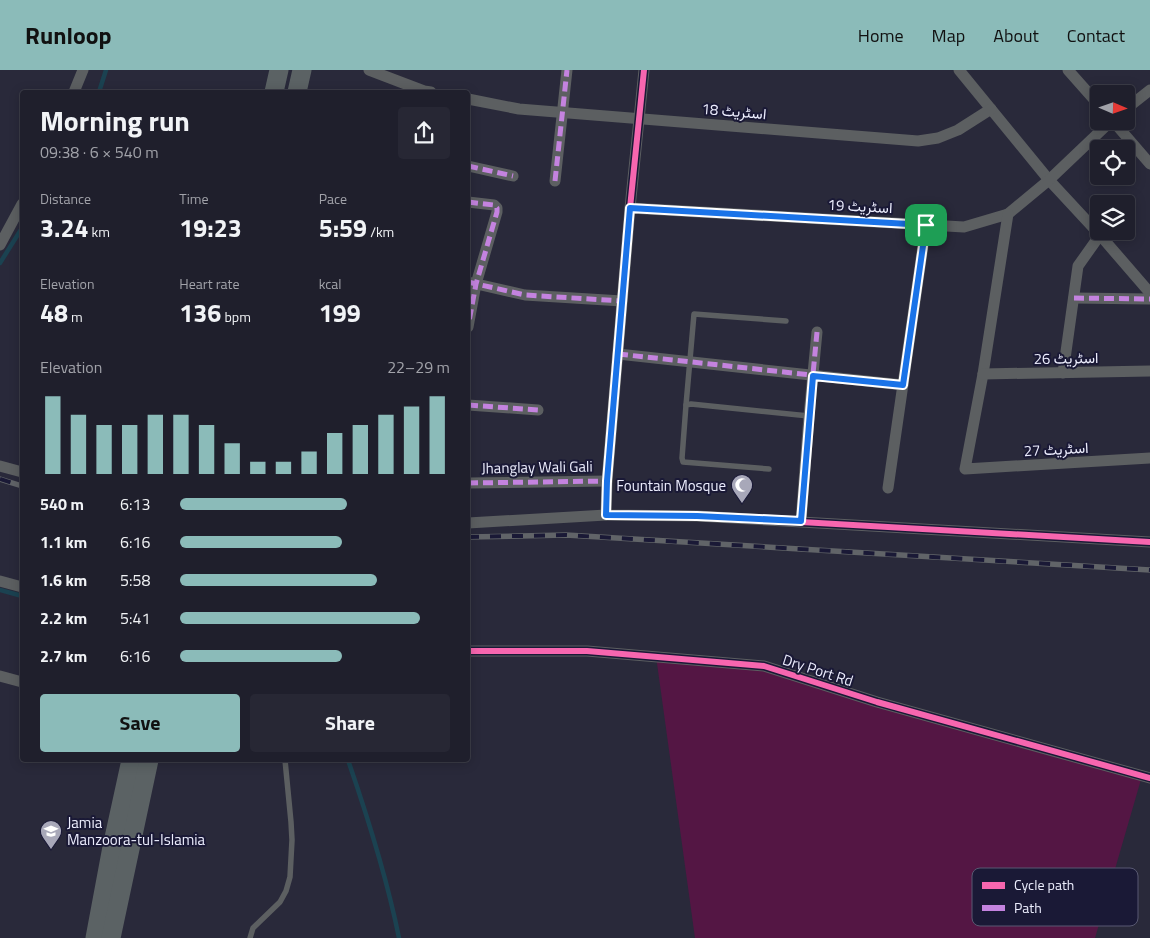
<!DOCTYPE html>
<meta charset="utf-8">
<style>
body{margin:0;font-family:"Titillium Web",Vazirmatn,sans-serif;background:#272734;color:#f1f3f6;height:100vh;display:flex;flex-direction:column;font-size:19px;white-space:nowrap}
*{box-sizing:border-box;margin:0}
p{font-size:16px;color:#a1a2a9}
.icon{flex:none;width:28px;height:28px;fill:none;stroke:currentColor;stroke-width:2;stroke-linecap:round;stroke-linejoin:round}
.map{position:relative;flex:1;overflow:hidden}
.drawer{position:absolute;left:20px;top:20px;width:450px;height:672px;display:flex;flex-direction:column;background:#1f1f2c;border-radius:5px;box-shadow:0 2px 12px #0003,0 0 0 1px #3c3d48}
.drawer>*{flex:none}
.needle{width:32px;rotate:92deg}
.buttons{position:absolute;left:1090px;top:15px;display:grid;gap:10px}
.buttons a{display:grid;place-items:center;width:45px;height:45px;border-radius:5px;background:#1f1f2c;box-shadow:0 2px 12px #0003,0 0 0 1px #3c3d48;font-size:25px}
.pin{position:absolute;display:grid;place-items:center;width:42px;height:42px;color:#fff;margin:-21px;border-radius:10px;box-shadow:0 2px 8px #0006}
.round{display:grid;place-items:center;flex:none;width:52px;height:52px;border-radius:5px;background:#272734}
.head{display:flex;align-items:center;justify-content:space-between;height:85px;padding:0 20px}
h1{font-size:28px;font-weight:700;line-height:38px}
.metrics{display:grid;grid-template-columns:repeat(3,1fr);gap:8px;height:85px;padding:5px 20px}
.metrics div{display:grid;align-content:center}
.metrics b{font-size:25px;font-weight:700}
.metrics small{font-size:14px;font-weight:400}
.metrics p{font-size:14px}
.chart{height:140px;padding:10px 20px}
.chart p{display:flex;justify-content:space-between}
.chart svg{width:100%;height:90px;margin-top:5px;stroke:#8bbbb9;stroke-width:6}
.button{display:flex;gap:10px;margin-top:auto;padding:10px 20px}
.button a{flex:1;height:58px;border-radius:5px;background:#8bbbb9;color:#111;font-size:20px;font-weight:700;line-height:58px;text-align:center}
.button a+a{background:#272734;color:#f1f3f6}
ul{padding:0 20px;list-style:none;font-size:16px}
li{display:grid;grid-template-columns:80px 60px 1fr;align-items:center;height:38px}
li i{height:12px;border-radius:6px;background:#8bbbb9}
header{display:flex;align-items:center;gap:30px;box-sizing:border-box;height:70px;padding:0 25px;background:#8bbbb9;color:#111}
header strong{font-size:24px}
nav{display:flex;gap:28px;margin-inline-start:auto;font-size:18px}
.map>svg:first-child{display:block}
.green{fill:#541644}
.lines{fill:none;stroke-linecap:round;stroke-linejoin:round}
.stream{stroke:#1b4251;stroke-width:4.5}
.lane{stroke:#5c5f61;stroke-width:5.5}
.street{stroke:#5c5f61;stroke-width:11}
.primary{stroke:#5b6264;stroke-width:19}
.rail-casing{stroke:#616468;stroke-width:5.5}
.rail{stroke:#1a1936;stroke-width:4;stroke-dasharray:11;stroke-linecap:butt}
.quiet{stroke:#c483df;stroke-width:5;stroke-dasharray:10 5;stroke-linecap:butt}
.cycleway-casing{stroke:#1a1936;stroke-width:9}
.cycleway{stroke:#f766af;stroke-width:6}
.route-casing{stroke:#fff;stroke-width:10}
.route{stroke:#1a73e8;stroke-width:6}
.labels{text-anchor:middle;dominant-baseline:central;stroke-width:4;stroke-linejoin:round;paint-order:stroke}
.street-label{font-size:15px;fill:#ecedfd;stroke:#1a1936}
.poi-label{font-size:15px;fill:#ecedfd;stroke:#1a1936;text-anchor:end}
.key{fill:#1a1936;stroke:#595972;stroke-width:1}
.key-label{font-size:14px;fill:#ecedfd}
</style>
<header>
<strong>Runloop</strong>
<nav><a>Home</a><a>Map</a><a>About</a><a>Contact</a></nav>
</header>
<div class="map">
<svg width="1150" height="868" viewBox="0 0 1150 868">
<rect width="100%" height="100%" fill="#29293a"/>
<path class="green" d="M 656,586 L 764,596 L 1142,706 L 1095,868 L 695,868 Z"/>
<g class="lines">
<g class="stream">
<path d="M 99,22 L 106,0"/>
<path d="M 0,193 L 22,158"/>
<path d="M 0,520 L 22,526"/>
<path d="M 348,690 C 368,748 387,808 399,868"/>
</g>
<g class="lane">
<path d="M 686,335 L 694,244 L 786,251"/>
<path d="M 769,399 L 683,392 L 682,388 L 686,335 L 691,334 L 809,346"/>
<path d="M 250,868 L 253,858 L 280,832 L 286,821 L 290,807 L 292,770 L 291,752 L 285,690"/>
</g>
<g class="street">
<path d="M 369,0 L 424,21 L 431,22"/>
<path d="M 644,0 L 630,138 L 607,411 L 606,445 L 697,446 L 1150,472"/>
<path d="M 959,0 L 1049,110 L 1100,165 L 1150,223"/>
<path d="M 1068,0 L 1099,35"/>
<path d="M 74,22 L 83,0"/>
<path d="M 468,29 L 519,39 L 918,71 L 938,68 L 958,60 L 991,39"/>
<path d="M 1126,39 L 1150,20"/>
<path d="M 1113,51 L 1150,94"/>
<path d="M 468,96 L 513,106"/>
<path d="M 555,111 L 567,0"/>
<path d="M 468,132 L 494,135 L 497,138 L 497,142 L 476,214 L 468,257"/>
<path d="M 630,138 L 964,157 L 1008,144 L 1049,110 L 1111,51"/>
<path d="M 1008,144 L 983,304 L 965,399 L 1150,388"/>
<path d="M 0,175 L 22,134"/>
<path d="M 468,212 L 525,225 L 622,231"/>
<path d="M 1074,228 L 1150,229"/>
<path d="M 618,284 L 903,315"/>
<path d="M 1063,303 L 1078,196 L 1100,165"/>
<path d="M 983,304 L 1150,301"/>
<path d="M 468,335 L 538,340"/>
<path d="M 0,396 L 22,402"/>
<path d="M 468,413 L 607,411"/>
<path d="M 888,418 L 926,155"/>
<path d="M 801,451 L 809,346 L 817,262"/>
<path d="M 468,453 L 606,445"/>
<path d="M 0,511 L 22,517"/>
<path d="M 468,581 L 587,581 L 764,596 L 877,632 L 1150,708"/>
<path d="M 0,606 L 22,612"/>
</g>
<g class="primary">
<path d="M 274,22 L 279,0"/>
<path d="M 297,22 L 302,0"/>
<path d="M 95,868 L 112,777 L 131,690"/>
<path d="M 111,868 L 149,690"/>
</g>
<g class="rail-casing">
<g id="rail">
<path d="M 0,409 L 22,416"/>
<path d="M 468,467 L 566,465 L 1150,500"/>
</g>
</g>
<use href="#rail" class="rail"/>
<g class="quiet">
<path d="M 468,96 L 513,106"/>
<path d="M 555,111 L 567,0"/>
<path d="M 468,132 L 494,135 L 497,138 L 497,142 L 476,214 L 468,257"/>
<path d="M 468,212 L 525,225 L 622,231"/>
<path d="M 1074,228 L 1150,229"/>
<path d="M 618,284 L 903,315"/>
<path d="M 468,335 L 538,340"/>
<path d="M 468,413 L 607,411"/>
<path d="M 801,451 L 809,346 L 817,262"/>
</g>
<g class="cycleway-casing">
<g id="cycleway">
<path d="M 644,0 L 630,138 L 607,411 L 606,445 L 697,446 L 1150,472"/>
<path d="M 468,581 L 587,581 L 764,596 L 877,632 L 1150,708"/>
</g>
</g>
<use href="#cycleway" class="cycleway"/>
</g>
<g class="lines">
<g class="route-casing">
<path id="route" d="M 630,138 L 926,155 L 903,315 L 813,306 L 801,451 L 697,446 L 606,445 L 607,411 Z"/>
</g>
<use href="#route" class="route"/>
</g>
<defs>
<g id="mosque-pin" transform="scale(1.125)"><path d="M0 17L-7.5 6A9.5 9.5 0 1 1 7.5 6Z" fill="#a8a8b9" stroke="#1a1936"/><path d="M3.5-4.9A6 6 0 1 0 3.5 4.9A5 5 0 1 1 3.5-4.9Z" fill="#fff"/></g>
<g id="university-pin" transform="scale(1.125)"><path d="M0 17L-7.5 6A9.5 9.5 0 1 1 7.5 6Z" fill="#a8a8b9" stroke="#1a1936"/><path d="M0-5L7-2L0 1L-7-2ZM-4 1L0 2.5L4 1V4Q0 6-4 4Z" fill="#fff"/></g>
</defs>
<g fill-rule="evenodd">
<use href="#mosque-pin" x="742" y="415"/>
<use href="#university-pin" x="51" y="761"/>
</g>
<g class="labels">
<g class="street-label">
<text transform="translate(734 41) rotate(5)">اسٹریٹ 18</text>
<text transform="translate(860 136) rotate(3)">اسٹریٹ 19</text>
<text transform="translate(1066 288) rotate(-1)">اسٹریٹ 26</text>
<text transform="translate(1056 379) rotate(-3)">اسٹریٹ 27</text>
<text transform="translate(537 397) rotate(-1)">Jhanglay Wali Gali</text>
<text transform="translate(818 600) rotate(18)">Dry Port Rd</text>
</g>
<g class="poi-label">
<text x="726" y="415">Fountain Mosque</text>
<text x="67" y="752" text-anchor="start">Jamia<tspan x="67" dy="17">Manzoora-tul-Islamia</tspan></text>
</g>
</g>
<rect x="972" y="798" width="166" height="58" rx="8" class="key"/>
<rect x="982" y="812" width="23" height="7" fill="#f766af"/>
<rect x="982" y="835" width="23" height="6" fill="#c483df"/>
<g class="key-label">
<text x="1014" y="820">Cycle path</text>
<text x="1014" y="843">Path</text>
</g>
</svg>
<div class="buttons">
<a><svg class="needle" viewBox="-14 -14 28 28"><path d="M0-13l5 13h-10z" fill="#e53935"/><path d="M0 13l5-13h-10z" fill="#a1a2a9"/></svg></a>
<a><svg class="icon" aria-label="locate" viewBox="0 0 24 24"><circle cx="12" cy="12" r="6"/><path d="M12 2v4M12 18v4M2 12h4M18 12h4"/></svg></a>
<a><svg class="icon" aria-label="layers" viewBox="0 0 24 24"><path d="M12 4l9 5-9 5-9-5zM3 14l9 5 9-5"/></svg></a>
</div>
<div class="pin" style="left:926px;top:155px;background:#1e9e55"><svg class="icon" aria-label="arrive" viewBox="0 0 24 24"><path d="M6 21V4h12l-3 4 3 4H6"/></svg></div>
<section class="drawer">
<div class="head"><div><h1>Morning run</h1><p>09:38 · 6 × 540 m</p></div><a class="round"><svg class="icon" aria-label="share" viewBox="0 0 24 24"><path d="M12 15V3M7 8l5-5 5 5M5 13v7h14v-7"/></svg></a></div>
<div class="metrics">
<div><p>Distance</p><b>3.24<small> km</small></b></div>
<div><p>Time</p><b>19:23</b></div>
<div><p>Pace</p><b>5:59<small> /km</small></b></div>
</div>
<div class="metrics">
<div><p>Elevation</p><b>48<small> m</small></b></div>
<div><p>Heart rate</p><b>136<small> bpm</small></b></div>
<div><p>kcal</p><b>199</b></div>
</div>
<div class="chart"><p><span>Elevation</span>22–29 m</p>
<svg viewBox="0 0 160 44" preserveAspectRatio="none"><path d="M5 44V6M15 44V15M25 44V20M35 44V20M45 44V15M55 44V15M65 44V20M75 44V29M85 44V38M95 44V38M105 44V33M115 44V24M125 44V20M135 44V15M145 44V11M155 44V6"/></svg>
</div>
<ul>
<li><b>540 m</b>6:13<i style="width:62%"></i></li>
<li><b>1.1 km</b>6:16<i style="width:60%"></i></li>
<li><b>1.6 km</b>5:58<i style="width:73%"></i></li>
<li><b>2.2 km</b>5:41<i style="width:89%"></i></li>
<li><b>2.7 km</b>6:16<i style="width:60%"></i></li>
</ul>
<div class="button"><a>Save</a><a>Share</a></div>
</section>
</div>
